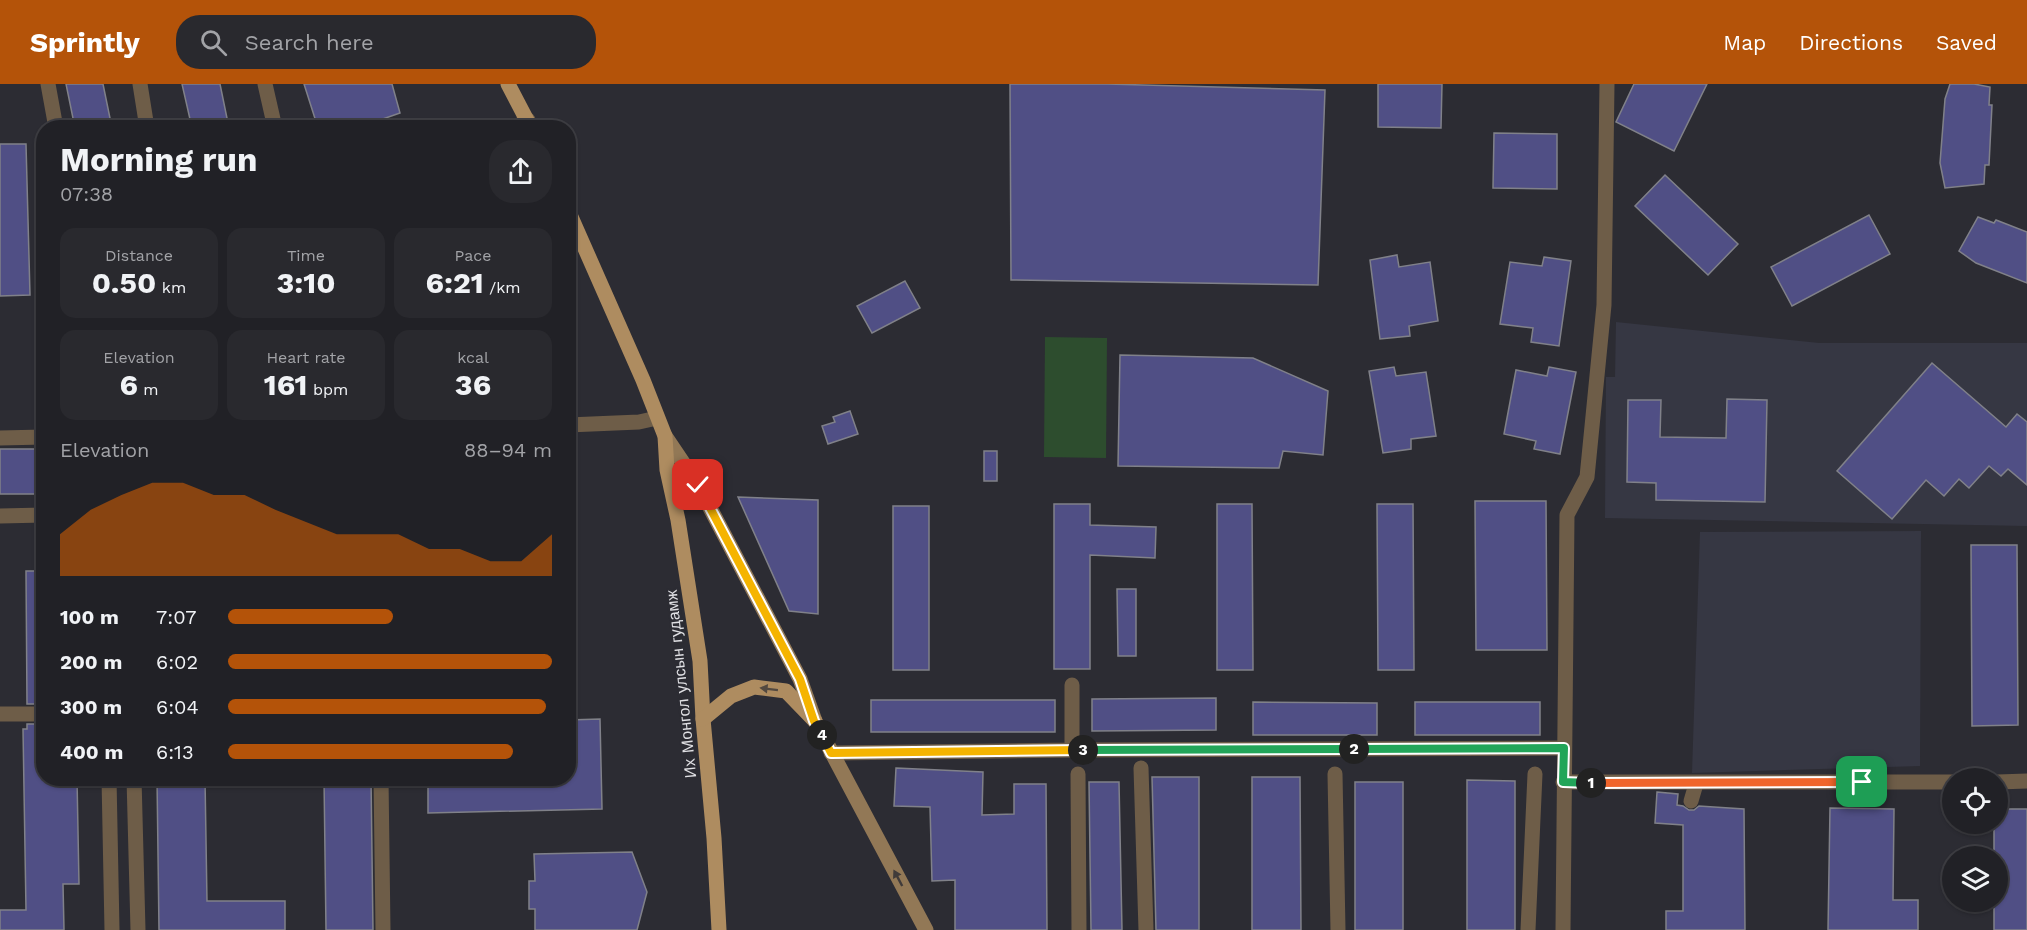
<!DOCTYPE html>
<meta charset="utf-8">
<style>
body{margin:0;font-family:"Work Sans",sans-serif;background:#29292e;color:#f1f3f6;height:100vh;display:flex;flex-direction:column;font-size:22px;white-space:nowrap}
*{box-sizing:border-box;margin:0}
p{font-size:20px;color:#a2a3a7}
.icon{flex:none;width:33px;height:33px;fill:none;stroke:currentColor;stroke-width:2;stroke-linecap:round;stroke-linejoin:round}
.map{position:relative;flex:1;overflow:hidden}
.sheet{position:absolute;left:36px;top:36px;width:540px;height:666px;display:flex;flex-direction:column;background:#212126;border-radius:24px;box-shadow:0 2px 4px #0004,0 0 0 2px #3e3e43}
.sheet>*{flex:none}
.tools{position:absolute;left:1942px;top:684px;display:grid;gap:12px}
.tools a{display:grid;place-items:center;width:66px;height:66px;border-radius:50%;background:#212126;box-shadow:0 2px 4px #0004,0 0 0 2px #3e3e43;font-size:30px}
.pin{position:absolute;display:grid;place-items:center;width:51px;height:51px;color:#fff;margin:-26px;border-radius:12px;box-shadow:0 3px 9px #0006}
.km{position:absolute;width:30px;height:30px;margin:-15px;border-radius:50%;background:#222;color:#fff;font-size:16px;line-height:30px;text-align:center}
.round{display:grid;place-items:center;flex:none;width:63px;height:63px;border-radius:24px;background:#29292e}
.overview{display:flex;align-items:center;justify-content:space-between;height:102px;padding:0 24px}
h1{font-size:33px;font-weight:700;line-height:45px}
.figures{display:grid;grid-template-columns:repeat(3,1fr);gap:9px;height:102px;padding:6px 24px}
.figures div{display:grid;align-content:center;border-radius:15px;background:#29292e;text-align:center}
.figures b{font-size:30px;font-weight:700}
.figures small{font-size:16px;font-weight:400}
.figures p{font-size:16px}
.chart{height:168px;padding:12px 24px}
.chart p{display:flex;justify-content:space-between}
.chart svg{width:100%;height:108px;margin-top:6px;fill:#b45309;opacity:.7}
ul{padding:0 24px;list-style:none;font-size:20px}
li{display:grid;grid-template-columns:96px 72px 1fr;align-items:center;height:45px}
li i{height:15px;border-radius:8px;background:#b45309}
header{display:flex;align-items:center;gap:36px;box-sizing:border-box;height:84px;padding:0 30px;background:#b45309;color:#fff}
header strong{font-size:28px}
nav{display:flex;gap:33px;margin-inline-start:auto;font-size:21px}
.search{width:420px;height:54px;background:#29292e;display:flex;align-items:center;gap:15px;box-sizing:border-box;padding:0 21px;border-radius:24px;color:#a2a3a7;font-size:22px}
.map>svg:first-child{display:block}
.built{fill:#363743}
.pitch{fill:#2d4d2e}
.building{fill:#504f85;stroke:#808189;stroke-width:1.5}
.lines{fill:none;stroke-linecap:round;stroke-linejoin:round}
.minor{stroke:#6e5d48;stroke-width:15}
.secondary{stroke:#927856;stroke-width:15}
.primary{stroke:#ae8c60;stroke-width:15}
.oneway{fill:#534940}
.oneway2{fill:#403b3a}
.split-1-casing{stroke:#fff;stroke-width:12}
.split-2-casing{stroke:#fff;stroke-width:12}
.split-3-casing{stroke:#fff;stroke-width:12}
.split-4-casing{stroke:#fff;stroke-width:12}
.split-5-casing{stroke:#fff;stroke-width:12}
.split-1{stroke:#f0652b;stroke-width:8}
.split-2{stroke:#22a559;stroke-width:8}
.split-3{stroke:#22a559;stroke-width:8}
.split-4{stroke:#f5b400;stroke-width:8}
.split-5{stroke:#f5b400;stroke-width:8}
.labels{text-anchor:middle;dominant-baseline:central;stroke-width:4.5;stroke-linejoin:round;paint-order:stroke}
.street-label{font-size:16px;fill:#e0e0e4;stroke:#2c2c33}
</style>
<header>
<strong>Sprintly</strong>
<div class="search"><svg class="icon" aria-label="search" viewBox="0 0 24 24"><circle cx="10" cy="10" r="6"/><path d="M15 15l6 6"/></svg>Search here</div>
<nav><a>Map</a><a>Directions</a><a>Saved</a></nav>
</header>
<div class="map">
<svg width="2027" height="846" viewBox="0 0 2027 846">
<rect width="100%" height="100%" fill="#2c2c33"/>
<g class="built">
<path d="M 1616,238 L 1819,259 L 2027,259 L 2027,442 L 1605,434 L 1606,293 L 1615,293 Z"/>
<path d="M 1921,447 L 1920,682 L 1692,689 L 1700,448 Z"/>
</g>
<path class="pitch" d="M 1045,253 L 1107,254 L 1106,374 L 1044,373 Z"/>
<g class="building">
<path d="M 66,0 L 103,0 L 112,44 L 75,44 Z"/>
<path d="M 182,0 L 220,0 L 229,44 L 192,44 Z"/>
<path d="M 304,0 L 392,0 L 400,29 L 357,44 L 318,44 Z"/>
<path d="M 1010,0 L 1107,0 L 1325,6 L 1318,201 L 1011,196 Z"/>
<path d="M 1378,0 L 1442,0 L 1441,44 L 1378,43 Z"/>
<path d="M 1634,0 L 1707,0 L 1674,67 L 1616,38 Z"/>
<path d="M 1950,0 L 1974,0 L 1990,3 L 1989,21 L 1992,21 L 1989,81 L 1985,81 L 1984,100 L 1945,104 L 1940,79 L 1945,15 Z"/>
<path d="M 1494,49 L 1557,50 L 1557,105 L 1493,104 Z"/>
<path d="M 0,60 L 26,60 L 30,211 L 0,212 Z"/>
<path d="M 1665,91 L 1738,160 L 1708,191 L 1635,122 Z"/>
<path d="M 1869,131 L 1890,170 L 1792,222 L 1771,183 Z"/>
<path d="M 1978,133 L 1994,139 L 1996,136 L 2027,148 L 2027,199 L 1976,179 L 1959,167 Z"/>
<path d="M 1397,171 L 1399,183 L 1430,178 L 1438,237 L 1409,242 L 1410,252 L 1380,255 L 1370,176 Z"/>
<path d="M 1544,173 L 1571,177 L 1559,262 L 1531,258 L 1533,244 L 1500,240 L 1510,178 L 1542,182 Z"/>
<path d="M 905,197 L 920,224 L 872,249 L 857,222 Z"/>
<path d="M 1120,271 L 1253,274 L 1328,307 L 1323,371 L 1283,367 L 1279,384 L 1118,382 Z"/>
<path d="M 1932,279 L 2006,343 L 2017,330 L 2027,338 L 2027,401 L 2008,385 L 2001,392 L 1989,382 L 1969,404 L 1959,395 L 1944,412 L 1926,396 L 1892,435 L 1837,387 Z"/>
<path d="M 1394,283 L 1396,292 L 1426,288 L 1436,352 L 1411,355 L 1411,365 L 1383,369 L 1369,287 Z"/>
<path d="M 1549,283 L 1576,288 L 1560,370 L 1534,365 L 1536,357 L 1504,350 L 1516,286 L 1547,292 Z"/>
<path d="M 1727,315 L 1767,316 L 1765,418 L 1656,416 L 1656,399 L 1627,398 L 1628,316 L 1661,316 L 1660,353 L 1726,354 Z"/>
<path d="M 850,327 L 858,350 L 828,360 L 822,342 L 835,338 L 833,333 Z"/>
<rect x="0" y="365" width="44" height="45"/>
<rect x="984" y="367" width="13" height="30"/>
<path d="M 738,413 L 818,416 L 818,530 L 789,527 Z"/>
<path d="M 1475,417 L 1546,417 L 1547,566 L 1476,566 Z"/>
<path d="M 1054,420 L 1090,420 L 1090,441 L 1156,443 L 1155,474 L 1090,471 L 1090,585 L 1054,585 Z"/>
<path d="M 1217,420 L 1252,420 L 1253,586 L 1217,586 Z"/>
<path d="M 1377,420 L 1413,420 L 1414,586 L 1378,586 Z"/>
<rect x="893" y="422" width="36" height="164"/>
<path d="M 1971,461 L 2017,461 L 2018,641 L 1972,642 Z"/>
<path d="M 26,487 L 44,487 L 44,620 L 27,620 Z"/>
<path d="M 1117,505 L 1136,505 L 1136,572 L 1118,572 Z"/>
<path d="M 1216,614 L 1216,646 L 1092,647 L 1092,615 Z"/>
<rect x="871" y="616" width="184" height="32"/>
<path d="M 1253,618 L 1377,619 L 1377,651 L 1253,651 Z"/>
<rect x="1415" y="618" width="125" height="33"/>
<path d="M 600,635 L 602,725 L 428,729 L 428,694 L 568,694 L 568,636 Z"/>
<path d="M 27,640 L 44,640 L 44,694 L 77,694 L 79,800 L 63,800 L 64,846 L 0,846 L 0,826 L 26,826 L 23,645 L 27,645 Z"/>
<path d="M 896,684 L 983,688 L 982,731 L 1014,730 L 1014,700 L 1046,700 L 1047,846 L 955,846 L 955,796 L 932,797 L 930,723 L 894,722 Z"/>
<path d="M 1152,693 L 1199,693 L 1199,846 L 1156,846 Z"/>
<path d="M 1252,693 L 1300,693 L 1301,846 L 1252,846 Z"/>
<path d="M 157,694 L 205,694 L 207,817 L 285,817 L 285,846 L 159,846 Z"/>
<path d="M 324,694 L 371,694 L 373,846 L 326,846 Z"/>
<path d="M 1467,696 L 1515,697 L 1515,846 L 1467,846 Z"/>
<path d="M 1089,698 L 1119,698 L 1122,846 L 1091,846 Z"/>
<rect x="1355" y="698" width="48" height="148"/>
<path d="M 1657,708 L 1678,710 L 1677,721 L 1683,722 L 1689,726 L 1694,726 L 1699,722 L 1744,725 L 1745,846 L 1666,846 L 1666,827 L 1683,827 L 1683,741 L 1655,739 Z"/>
<path d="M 1830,724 L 1894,725 L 1893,816 L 1918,816 L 1918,846 L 1828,846 Z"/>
<path d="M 1998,725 L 2027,725 L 2027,846 L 1994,846 L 1994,818 L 1998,818 L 1998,772 L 1994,772 L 1994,740 L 1998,740 Z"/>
<path d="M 632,768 L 647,808 L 637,846 L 535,846 L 535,825 L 529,825 L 529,797 L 535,797 L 534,770 Z"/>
</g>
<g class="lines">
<g class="minor">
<path d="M 48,0 L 56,44"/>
<path d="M 140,0 L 147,44"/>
<path d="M 265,0 L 275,44"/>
<path d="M 513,44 L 528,36"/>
<path d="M 568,341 L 639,338 L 657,334"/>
<path d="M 0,354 L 44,353"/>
<path d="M 0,432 L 44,431"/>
<path d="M 0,630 L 44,630"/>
<path d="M 1072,666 L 1564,664"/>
<path d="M 831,669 L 1072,666 L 1072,601"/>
<path d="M 1141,684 L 1146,846"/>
<path d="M 1078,690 L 1079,846"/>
<path d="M 1335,690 L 1338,846"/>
<path d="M 109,694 L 112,846"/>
<path d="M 134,694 L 138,846"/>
<path d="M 381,694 L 383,846"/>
<path d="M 1563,698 L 1953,698"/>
<path d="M 1998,698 L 2027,697"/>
<path d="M 1691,717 L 1696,700"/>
<path d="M 1528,846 L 1535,690"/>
<path d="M 1563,846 L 1567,431 L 1587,393 L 1604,221 L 1607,0"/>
</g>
<path class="secondary" d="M 665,352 L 698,401 L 800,595 L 815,637 L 926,846"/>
<g class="primary">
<path d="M 508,0 L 531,44"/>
<path d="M 568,126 L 643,296 L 665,352 L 667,386 L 678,436 L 700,577 L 703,635 L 714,754 L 719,846"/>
<path d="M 703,635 L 731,612 L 754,603 L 786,607 L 815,637"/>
</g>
</g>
<defs><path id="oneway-solid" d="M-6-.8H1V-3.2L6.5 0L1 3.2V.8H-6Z" transform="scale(1.5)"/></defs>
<use class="oneway" href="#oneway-solid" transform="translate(769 605) rotate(-173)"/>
<use class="oneway2" href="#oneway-solid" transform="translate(898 794) rotate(-118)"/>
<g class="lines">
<g class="split-1-casing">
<path id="split-1" d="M 1591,699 L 1862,698"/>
</g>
<g class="split-2-casing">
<path id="split-2" d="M 1354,665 L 1564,664 L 1563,698 L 1591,699"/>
</g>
<g class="split-3-casing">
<path id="split-3" d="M 1083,666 L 1354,665"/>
</g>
<g class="split-4-casing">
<path id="split-4" d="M 822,651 L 831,669 L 1083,666"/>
</g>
<g class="split-5-casing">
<path id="split-5" d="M 698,401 L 800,595 L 814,637 L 822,651"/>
</g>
<use href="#split-1" class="split-1"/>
<use href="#split-2" class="split-2"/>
<use href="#split-3" class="split-3"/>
<use href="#split-4" class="split-4"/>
<use href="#split-5" class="split-5"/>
</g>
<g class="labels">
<g class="street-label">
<text transform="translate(681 600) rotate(-96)">Их Монгол улсын гудамж</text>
</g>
</g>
</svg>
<div class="tools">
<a><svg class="icon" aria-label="locate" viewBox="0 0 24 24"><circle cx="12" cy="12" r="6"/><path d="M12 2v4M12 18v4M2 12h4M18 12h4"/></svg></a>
<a><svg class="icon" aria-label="layers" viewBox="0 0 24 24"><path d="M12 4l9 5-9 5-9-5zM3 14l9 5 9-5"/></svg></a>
</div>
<div class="pin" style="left:1862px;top:698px;background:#1e9e55"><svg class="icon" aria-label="arrive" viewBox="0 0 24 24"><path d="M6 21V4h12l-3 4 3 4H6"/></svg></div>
<div class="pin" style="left:698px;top:401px;background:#d93025"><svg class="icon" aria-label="check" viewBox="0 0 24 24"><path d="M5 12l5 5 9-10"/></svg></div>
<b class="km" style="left:1591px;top:699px">1</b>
<b class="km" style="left:1354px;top:665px">2</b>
<b class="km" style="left:1083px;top:666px">3</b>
<b class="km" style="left:822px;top:651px">4</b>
<section class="sheet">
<div class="overview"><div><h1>Morning run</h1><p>07:38</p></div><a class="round"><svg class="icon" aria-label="share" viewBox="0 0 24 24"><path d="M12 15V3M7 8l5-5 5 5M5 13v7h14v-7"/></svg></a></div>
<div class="figures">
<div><p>Distance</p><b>0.50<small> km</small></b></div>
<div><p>Time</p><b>3:10</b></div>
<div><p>Pace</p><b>6:21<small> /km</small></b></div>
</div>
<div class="figures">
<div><p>Elevation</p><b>6<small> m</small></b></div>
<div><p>Heart rate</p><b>161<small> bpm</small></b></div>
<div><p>kcal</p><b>36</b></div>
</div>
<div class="chart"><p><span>Elevation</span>88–94 m</p>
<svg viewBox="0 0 160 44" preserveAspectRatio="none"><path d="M0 44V27L10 17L20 11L30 6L40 6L50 11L60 11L70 17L80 22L90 27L100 27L110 27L120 33L130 33L140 38L150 38L160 27V44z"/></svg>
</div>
<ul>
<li><b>100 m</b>7:07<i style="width:51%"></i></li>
<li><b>200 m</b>6:02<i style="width:100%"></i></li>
<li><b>300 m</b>6:04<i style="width:98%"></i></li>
<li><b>400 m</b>6:13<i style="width:88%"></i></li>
</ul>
</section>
</div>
